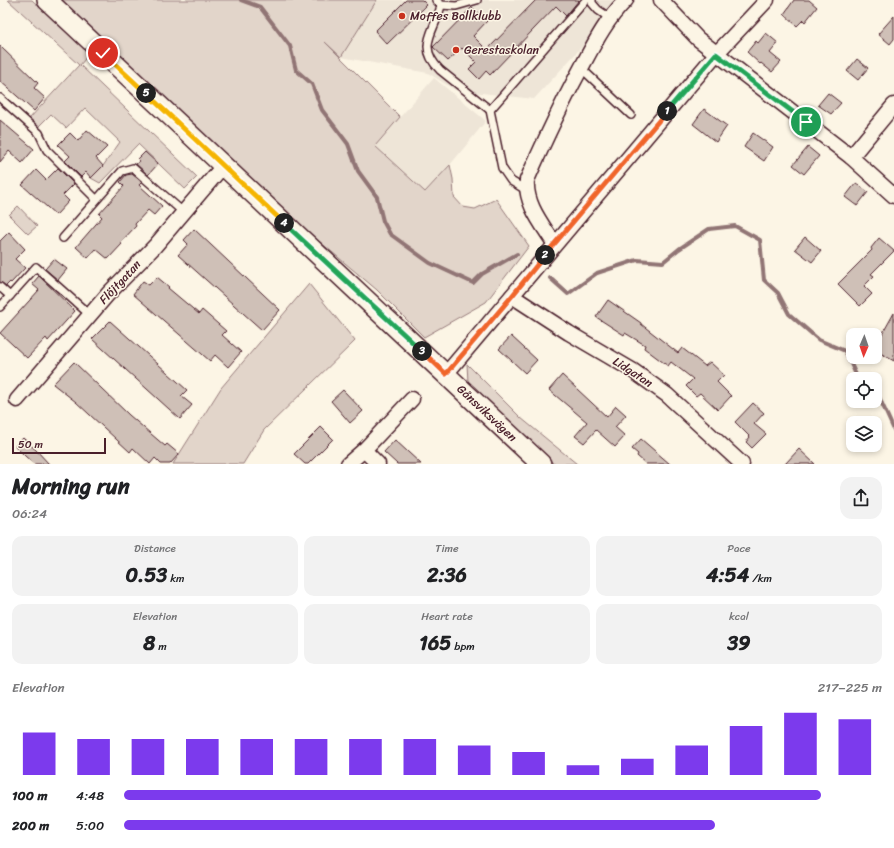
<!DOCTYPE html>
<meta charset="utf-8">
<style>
body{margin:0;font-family:Sriracha,sans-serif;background:#f2f2f2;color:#202124;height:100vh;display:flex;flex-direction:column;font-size:15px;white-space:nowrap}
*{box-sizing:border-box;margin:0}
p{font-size:13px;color:#757577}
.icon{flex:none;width:22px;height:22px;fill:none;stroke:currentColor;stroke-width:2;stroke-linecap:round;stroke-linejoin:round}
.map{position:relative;height:464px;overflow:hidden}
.panel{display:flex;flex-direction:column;background:#fff;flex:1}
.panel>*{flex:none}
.needle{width:26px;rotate:182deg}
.buttons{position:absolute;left:846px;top:328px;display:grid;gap:8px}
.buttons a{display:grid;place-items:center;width:36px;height:36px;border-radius:8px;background:#fff;box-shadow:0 2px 6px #0003;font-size:20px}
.scale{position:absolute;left:12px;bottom:10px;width:94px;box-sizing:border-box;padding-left:4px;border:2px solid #4a1f2b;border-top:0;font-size:11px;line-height:14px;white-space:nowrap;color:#4a1f2b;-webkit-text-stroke:3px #fcf5e5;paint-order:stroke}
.pin{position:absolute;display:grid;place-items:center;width:34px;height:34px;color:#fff;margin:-17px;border:2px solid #fff;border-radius:50%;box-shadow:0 1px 4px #0007}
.km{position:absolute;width:20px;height:20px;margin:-10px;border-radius:50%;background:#222;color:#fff;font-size:11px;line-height:20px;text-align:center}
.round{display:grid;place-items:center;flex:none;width:42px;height:42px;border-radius:12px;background:#f2f2f2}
.headline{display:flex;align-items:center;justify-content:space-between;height:68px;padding:0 12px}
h1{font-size:22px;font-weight:700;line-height:30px}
.stats{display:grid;grid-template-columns:repeat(3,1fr);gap:6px;height:68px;padding:4px 12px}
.stats div{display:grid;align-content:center;border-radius:10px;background:#f2f2f2;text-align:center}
.stats b{font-size:20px;font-weight:700}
.stats small{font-size:11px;font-weight:400}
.stats p{font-size:11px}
.chart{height:112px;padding:8px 12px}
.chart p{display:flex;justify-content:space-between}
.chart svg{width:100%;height:72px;margin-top:4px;stroke:#7c3aed;stroke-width:6}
ul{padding:0 12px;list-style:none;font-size:13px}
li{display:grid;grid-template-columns:64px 48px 1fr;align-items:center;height:30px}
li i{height:10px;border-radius:5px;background:#7c3aed}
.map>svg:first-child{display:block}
.built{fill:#eee5d7}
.green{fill:#e2d5ca;stroke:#967a7a}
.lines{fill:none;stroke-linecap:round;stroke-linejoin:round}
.stream{stroke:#917474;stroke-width:4}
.building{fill:#cfc0b7;stroke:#4a1f2b}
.service-casing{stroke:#4a1f2b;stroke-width:10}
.minor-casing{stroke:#4a1f2b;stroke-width:17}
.secondary-casing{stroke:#4a1f2b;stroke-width:22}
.service{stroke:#fcf5e5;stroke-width:7}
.minor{stroke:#fcf5e5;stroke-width:14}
.secondary{stroke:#fcf5e5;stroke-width:19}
.split-1-casing{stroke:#fff;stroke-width:8}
.split-2-casing{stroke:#fff;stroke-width:8}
.split-3-casing{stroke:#fff;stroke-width:8}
.split-4-casing{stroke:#fff;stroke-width:8}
.split-5-casing{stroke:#fff;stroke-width:8}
.split-6-casing{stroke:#fff;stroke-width:8}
.split-1{stroke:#22a559;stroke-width:5}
.split-2{stroke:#f0652b;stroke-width:5}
.split-3{stroke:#f0652b;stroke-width:5}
.split-4{stroke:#22a559;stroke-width:5}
.split-5{stroke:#f5b400;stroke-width:5}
.split-6{stroke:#f5b400;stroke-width:5}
.poi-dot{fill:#c8321e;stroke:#fcf5e5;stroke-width:1.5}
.labels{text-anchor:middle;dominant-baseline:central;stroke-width:3;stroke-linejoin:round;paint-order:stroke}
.poi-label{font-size:12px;fill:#4a1f2b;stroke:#fcf5e5;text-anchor:start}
.street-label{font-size:12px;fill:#4a1f2b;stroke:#fcf5e5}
</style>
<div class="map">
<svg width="894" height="464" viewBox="0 0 894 464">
<rect width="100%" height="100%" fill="#fcf5e5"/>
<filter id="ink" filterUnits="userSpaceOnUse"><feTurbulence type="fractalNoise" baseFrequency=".025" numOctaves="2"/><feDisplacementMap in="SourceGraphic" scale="8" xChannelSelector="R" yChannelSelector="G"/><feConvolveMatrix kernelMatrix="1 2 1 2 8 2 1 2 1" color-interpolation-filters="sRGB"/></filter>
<g filter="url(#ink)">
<g class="built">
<path d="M 281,0 L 406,0 L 375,31 L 387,44 L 426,5 L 422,0 L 621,0 L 589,39 L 534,99 L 455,90 L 428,73 L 341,57 Z"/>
<path d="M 434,78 L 486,121 L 450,165 L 425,192 L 375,146 Z"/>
</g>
<g class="green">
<path d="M 8,0 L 32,0 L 90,53 L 80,65 L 197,177 L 185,189 L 138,144 L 100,183 L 91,178 L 103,166 L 120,142 L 85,108 L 66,128 L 51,114 L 38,127 L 29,119 L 79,65 Z"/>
<path d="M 59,0 L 377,0 L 341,57 L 325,42 L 400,117 L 375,146 L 425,192 L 450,165 L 453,179 L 454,197 L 463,207 L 475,209 L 496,199 L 529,246 L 486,302 L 424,337 L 377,290 L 288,215 Z"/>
<path d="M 18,206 L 37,226 L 28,234 L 9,215 Z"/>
<path d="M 309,284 L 355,341 L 264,430 L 243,464 L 173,464 L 221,388 Z"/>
<path d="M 467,364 L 521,418 L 577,464 L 554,464 L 468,382 Z"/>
</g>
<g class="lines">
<g class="stream">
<path d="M 241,0 L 260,7 L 290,46 L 296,70 L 312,84 L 322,110 L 348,144 L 358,171 L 377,197 L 383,221 L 390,234 L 430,263 L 473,283 L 482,274 L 517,254"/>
<path d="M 550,278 L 568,294 L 597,273 L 637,260 L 663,262 L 679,249 L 709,229 L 735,226 L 760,240 L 764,280 L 778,293 L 789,314 L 819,340 L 845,351 L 858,379"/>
<path d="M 875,394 L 879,397 L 894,430"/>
</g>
</g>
<g class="building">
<path d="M 406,0 L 422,0 L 427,5 L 387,44 L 375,31 Z"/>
<path d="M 536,0 L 579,0 L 566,16 L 556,6 L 490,75 L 486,71 L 479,79 L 469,69 L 476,62 L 462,48 L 448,61 L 433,47 L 472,7 L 487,21 L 473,36 L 487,50 Z"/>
<path d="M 794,0 L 809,0 L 817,7 L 805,22 L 803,20 L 797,26 L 784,14 Z"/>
<path d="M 894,16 L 894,39 L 890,44 L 878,34 Z"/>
<path d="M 766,33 L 778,43 L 770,53 L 781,62 L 772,72 L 761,63 L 760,64 L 747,52 L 756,41 L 758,43 Z"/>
<path d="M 0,46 L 38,83 L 34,88 L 45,98 L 34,111 L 0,81 Z"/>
<path d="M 857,59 L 868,68 L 858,80 L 847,71 Z"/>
<path d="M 828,93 L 841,103 L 831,114 L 818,105 Z"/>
<path d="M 704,109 L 727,126 L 716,142 L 693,124 Z"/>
<path d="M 0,120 L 34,149 L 22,163 L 9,151 L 0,162 Z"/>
<path d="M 87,130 L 107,147 L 96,158 L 103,166 L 91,178 L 86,172 L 81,177 L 65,161 L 70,156 L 58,145 L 70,133 L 78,141 Z"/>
<path d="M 753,133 L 773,147 L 764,161 L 744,147 Z"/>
<path d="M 808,147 L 819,156 L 804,174 L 793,165 Z"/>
<path d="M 145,152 L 158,164 L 148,175 L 136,164 L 140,161 L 138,159 Z"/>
<path d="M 58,168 L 74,184 L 63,195 L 69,201 L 56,215 L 22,185 L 36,170 L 46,180 Z"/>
<path d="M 132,174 L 142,182 L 139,185 L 162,206 L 154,215 L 148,210 L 135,224 L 136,226 L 120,243 L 122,244 L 108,259 L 96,249 L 88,258 L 76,247 L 102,217 L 99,214 L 124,186 L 120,182 L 126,175 Z"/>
<path d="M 856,183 L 868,192 L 857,206 L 845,197 Z"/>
<path d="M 194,229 L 280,310 L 262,330 L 178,255 L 188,244 L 184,240 Z"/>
<path d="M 9,232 L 25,249 L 15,259 L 25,268 L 11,283 L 10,282 L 6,286 L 0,282 L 0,241 Z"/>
<path d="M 805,237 L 821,251 L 812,262 L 795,249 Z"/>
<path d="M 879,238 L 894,251 L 871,274 L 874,276 L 864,286 L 872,294 L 860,306 L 838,284 L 872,250 L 871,248 Z"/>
<path d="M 54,259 L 67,269 L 58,280 L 45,269 Z"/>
<path d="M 39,276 L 75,311 L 48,341 L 46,338 L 27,358 L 0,333 L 39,290 L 32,284 Z"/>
<path d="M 157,277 L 169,287 L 168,288 L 199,314 L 202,310 L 226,331 L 222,335 L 241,352 L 228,367 L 215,355 L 210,361 L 133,294 L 143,281 L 149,285 Z"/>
<path d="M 608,300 L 641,323 L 641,324 L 678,353 L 682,348 L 705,366 L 710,362 L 724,375 L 717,382 L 731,396 L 718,410 L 700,393 L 696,396 L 686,386 L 693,379 L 671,362 L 668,366 L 644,348 L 645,345 L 625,333 L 624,335 L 596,317 Z"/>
<path d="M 894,313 L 894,361 L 875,350 L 875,347 Z"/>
<path d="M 110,321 L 187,390 L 181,396 L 192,405 L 180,419 L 92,339 Z"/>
<path d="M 511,336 L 537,360 L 525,373 L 499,349 Z"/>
<path d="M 74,362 L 129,415 L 165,446 L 167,444 L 179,454 L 170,464 L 161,464 L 155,458 L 150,464 L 133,448 L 130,452 L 76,402 L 53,384 Z"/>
<path d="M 562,375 L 607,417 L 616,406 L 626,415 L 615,427 L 625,436 L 615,447 L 596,430 L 584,443 L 575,436 L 587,422 L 549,390 Z"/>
<path d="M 343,390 L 363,411 L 350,423 L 331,401 Z"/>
<path d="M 753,403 L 764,413 L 754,424 L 766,434 L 752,448 L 746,442 L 750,437 L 735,422 Z"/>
<path d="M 321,427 L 333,439 L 308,464 L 305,464 L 294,454 Z"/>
<path d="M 23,438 L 37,451 L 49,464 L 34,464 L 25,456 L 15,446 Z"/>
<path d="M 641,439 L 670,464 L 646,464 L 637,456 L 638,454 L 632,449 Z"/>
<path d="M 395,440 L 421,464 L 397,464 L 384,452 Z"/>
<path d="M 799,449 L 815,464 L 785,464 Z"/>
</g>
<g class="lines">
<g class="service-casing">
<g id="service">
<path d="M 436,0 L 441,5 C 436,31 415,45 440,70 L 490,110"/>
<path d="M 592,0 L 592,3 L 598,10 L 610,18"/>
<path d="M 441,5 L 456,6 L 477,0"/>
<path d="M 581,68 L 631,115"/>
<path d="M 0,98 L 39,133 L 47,150 L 96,199"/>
<path d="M 526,190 L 511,181 L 502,168 L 490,110 L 586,0"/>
<path d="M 63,238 L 122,171 L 133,168 L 183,212"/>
<path d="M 0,287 L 10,296 L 36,267 L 90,315"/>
<path d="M 0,307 L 10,296"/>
</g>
</g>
<g class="minor-casing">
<g id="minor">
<path d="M 661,0 L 698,39 L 851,157 L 894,196"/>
<path d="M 851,157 L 894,105"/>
<path d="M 554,243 C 542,224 525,204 527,180 C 543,144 560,107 579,72 C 593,46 605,21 626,0"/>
<path d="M 512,296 L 569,333 L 632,370 L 667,395 L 742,464"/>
<path d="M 446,374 L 716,54 L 767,0"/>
<path d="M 17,400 L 108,294 L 155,246 L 223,166"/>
<path d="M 364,450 L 378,464"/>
<path d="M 348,464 L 364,450 L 412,399"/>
</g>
</g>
<g class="secondary-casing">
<path id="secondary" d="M 47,0 L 541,464"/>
</g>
<use href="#service" class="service"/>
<use href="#minor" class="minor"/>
<use href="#secondary" class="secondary"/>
</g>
</g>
<g class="lines" filter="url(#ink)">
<g class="split-1-casing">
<path id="split-1" d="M 667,111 L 716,54 L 806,122"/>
</g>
<g class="split-2-casing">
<path id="split-2" d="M 545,255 L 667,111"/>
</g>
<g class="split-3-casing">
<path id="split-3" d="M 422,351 L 446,374 L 512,296 L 545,255"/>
</g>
<g class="split-4-casing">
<path id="split-4" d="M 284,223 L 422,351"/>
</g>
<g class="split-5-casing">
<path id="split-5" d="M 146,93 L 284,223"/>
</g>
<g class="split-6-casing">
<path id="split-6" d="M 103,53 L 146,93"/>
</g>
<use href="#split-1" class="split-1"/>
<use href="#split-2" class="split-2"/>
<use href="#split-3" class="split-3"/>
<use href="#split-4" class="split-4"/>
<use href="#split-5" class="split-5"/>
<use href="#split-6" class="split-6"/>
</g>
<g class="poi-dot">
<circle cx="402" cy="16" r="4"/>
<circle cx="456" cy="50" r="4"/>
</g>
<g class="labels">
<g class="poi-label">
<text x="410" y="16">Moffes Bollklubb</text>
<text x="464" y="50">Gerestaskolan</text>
</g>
<g class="street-label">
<text transform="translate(120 282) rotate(-47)">Flöjtgatan</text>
<text transform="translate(633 372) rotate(33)">Lidgatan</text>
<text transform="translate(487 413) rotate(43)">Gånsviksvägen</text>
</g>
</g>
</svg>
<div class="buttons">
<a><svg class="needle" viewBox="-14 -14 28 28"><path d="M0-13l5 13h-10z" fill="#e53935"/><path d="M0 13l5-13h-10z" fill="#757577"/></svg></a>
<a><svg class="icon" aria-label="locate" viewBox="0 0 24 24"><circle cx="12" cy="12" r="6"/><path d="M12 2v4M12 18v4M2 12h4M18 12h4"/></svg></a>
<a><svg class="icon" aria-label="layers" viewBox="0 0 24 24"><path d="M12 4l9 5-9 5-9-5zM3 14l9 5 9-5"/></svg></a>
</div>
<div class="scale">50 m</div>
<div class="pin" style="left:806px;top:122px;background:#1e9e55"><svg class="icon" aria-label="arrive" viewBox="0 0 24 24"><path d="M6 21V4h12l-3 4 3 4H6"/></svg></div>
<div class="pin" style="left:103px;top:53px;background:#d93025"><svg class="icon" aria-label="check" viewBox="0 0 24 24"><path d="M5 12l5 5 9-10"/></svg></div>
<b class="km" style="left:667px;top:111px">1</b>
<b class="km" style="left:545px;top:255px">2</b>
<b class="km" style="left:422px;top:351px">3</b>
<b class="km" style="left:284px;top:223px">4</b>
<b class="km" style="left:146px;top:93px">5</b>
</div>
<section class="panel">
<div class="headline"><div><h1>Morning run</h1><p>06:24</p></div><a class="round"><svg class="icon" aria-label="share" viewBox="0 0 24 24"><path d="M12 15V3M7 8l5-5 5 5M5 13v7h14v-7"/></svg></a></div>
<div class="stats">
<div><p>Distance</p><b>0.53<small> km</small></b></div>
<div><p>Time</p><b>2:36</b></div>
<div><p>Pace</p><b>4:54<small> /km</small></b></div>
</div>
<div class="stats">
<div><p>Elevation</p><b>8<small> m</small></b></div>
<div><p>Heart rate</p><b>165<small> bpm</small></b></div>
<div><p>kcal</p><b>39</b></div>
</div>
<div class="chart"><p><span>Elevation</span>217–225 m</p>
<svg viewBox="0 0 160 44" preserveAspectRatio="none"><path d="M5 44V18M15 44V22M25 44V22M35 44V22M45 44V22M55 44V22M65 44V22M75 44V22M85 44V26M95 44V30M105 44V38M115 44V34M125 44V26M135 44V14M145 44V6M155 44V10"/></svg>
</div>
<ul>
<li><b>100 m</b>4:48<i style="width:92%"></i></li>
<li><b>200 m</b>5:00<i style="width:78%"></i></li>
</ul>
</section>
